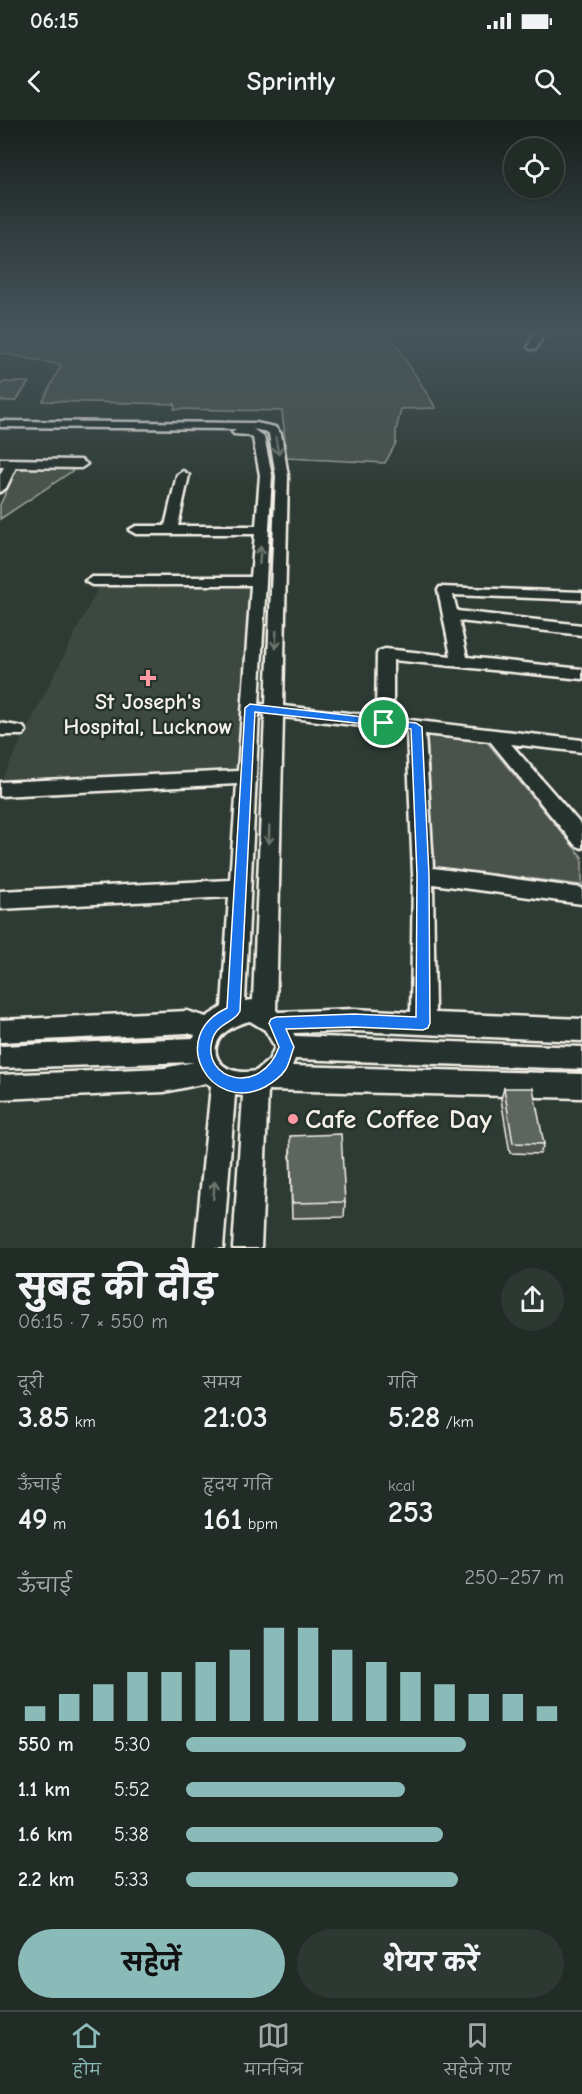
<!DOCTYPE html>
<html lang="hi">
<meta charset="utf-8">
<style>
body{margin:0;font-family:"Comic Neue","Playpen Sans Deva",sans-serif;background:#2e3833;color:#f1f3f6;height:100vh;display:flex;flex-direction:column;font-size:22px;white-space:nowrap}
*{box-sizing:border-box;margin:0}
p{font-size:20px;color:#a2a7a7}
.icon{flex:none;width:33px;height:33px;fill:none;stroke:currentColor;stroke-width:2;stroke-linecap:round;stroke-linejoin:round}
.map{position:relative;height:1128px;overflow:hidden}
.sheet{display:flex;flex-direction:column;background:#222c27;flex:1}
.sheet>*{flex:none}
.tools{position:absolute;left:504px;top:18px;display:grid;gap:12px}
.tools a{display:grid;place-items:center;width:60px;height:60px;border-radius:50%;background:#222c27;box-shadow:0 2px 4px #0004,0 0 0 2px #3f4844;font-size:30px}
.pin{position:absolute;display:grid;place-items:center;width:51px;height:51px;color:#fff;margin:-26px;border:3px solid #fff;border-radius:50%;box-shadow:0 2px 6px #0007}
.round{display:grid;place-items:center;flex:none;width:63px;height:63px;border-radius:32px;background:#2e3833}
.summary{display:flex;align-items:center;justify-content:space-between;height:102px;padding:0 18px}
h1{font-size:33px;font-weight:700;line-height:45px}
.stats{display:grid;grid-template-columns:repeat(3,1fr);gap:9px;height:102px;padding:6px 18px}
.stats div{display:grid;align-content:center}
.stats b{font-size:30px;font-weight:700}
.stats small{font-size:16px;font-weight:400}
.stats p{font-size:16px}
.chart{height:168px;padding:12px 18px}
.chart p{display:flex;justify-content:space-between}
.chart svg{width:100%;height:108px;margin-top:6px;stroke:#8bbbb9;stroke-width:6}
.button{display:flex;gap:12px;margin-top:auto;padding:12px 18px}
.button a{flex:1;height:69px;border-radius:36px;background:#8bbbb9;color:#111;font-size:24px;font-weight:700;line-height:69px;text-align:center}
.button a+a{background:#2e3833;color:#f1f3f6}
ul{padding:0 18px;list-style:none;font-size:20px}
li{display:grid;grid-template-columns:96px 72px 1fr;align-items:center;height:45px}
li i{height:15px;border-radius:8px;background:#8bbbb9}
.status{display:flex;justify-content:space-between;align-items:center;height:42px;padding:0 30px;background:#222c27;direction:ltr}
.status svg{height:16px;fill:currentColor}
header{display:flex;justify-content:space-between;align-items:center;height:78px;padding:0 18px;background:#222c27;font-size:27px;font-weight:700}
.tabs{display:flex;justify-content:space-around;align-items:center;height:84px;border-top:2px solid #3f4844;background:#222c27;font-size:16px;color:#a2a7a7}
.tabs a{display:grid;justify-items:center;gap:3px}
.tabs .on{color:#8bbbb9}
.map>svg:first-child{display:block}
.built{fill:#3c4841}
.green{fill:#48524c;stroke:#9ea29a;stroke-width:1.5}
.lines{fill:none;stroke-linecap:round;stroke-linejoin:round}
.minor-casing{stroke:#f4f1e8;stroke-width:5}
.minor{fill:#26332d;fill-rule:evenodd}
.wall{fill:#4f5751;stroke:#f4f1e8;stroke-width:1.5}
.building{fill:#5c655e;stroke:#f4f1e8;stroke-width:1.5}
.oneway{stroke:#6e766e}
.route{fill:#1a73e8;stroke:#fff;stroke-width:1.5;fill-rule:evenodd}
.poi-dot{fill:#ff9aa2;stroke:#26332d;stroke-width:2}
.labels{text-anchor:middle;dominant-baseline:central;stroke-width:5;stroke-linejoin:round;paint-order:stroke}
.poi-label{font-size:22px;font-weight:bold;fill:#f4f1e8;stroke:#26332d}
.near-poi-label{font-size:27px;font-weight:bold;fill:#f4f1e8;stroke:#26332d;text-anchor:start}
</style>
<div class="status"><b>06:15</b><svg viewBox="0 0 49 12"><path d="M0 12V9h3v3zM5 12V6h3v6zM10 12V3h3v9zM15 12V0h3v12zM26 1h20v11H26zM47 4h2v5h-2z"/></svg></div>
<header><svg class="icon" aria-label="back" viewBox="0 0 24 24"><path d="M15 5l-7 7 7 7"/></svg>Sprintly<svg class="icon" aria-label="search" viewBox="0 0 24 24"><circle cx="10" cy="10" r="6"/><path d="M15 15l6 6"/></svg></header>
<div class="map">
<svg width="582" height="1128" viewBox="0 0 582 1128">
<rect width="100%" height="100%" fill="#2e3b34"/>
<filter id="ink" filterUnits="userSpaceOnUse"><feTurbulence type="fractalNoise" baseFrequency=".0167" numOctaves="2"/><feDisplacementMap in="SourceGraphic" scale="12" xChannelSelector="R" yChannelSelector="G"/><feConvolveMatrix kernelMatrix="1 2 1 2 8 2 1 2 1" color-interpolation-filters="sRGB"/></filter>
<g filter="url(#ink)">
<path class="built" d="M 99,466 L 251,466 L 235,651 L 1,661 Z"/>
<g class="green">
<path d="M 0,213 L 389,213 L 436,288 L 401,289 L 396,311 L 396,323 L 385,343 L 287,338 L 282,291 L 174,289 L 175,284 L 43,281 L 61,245 L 0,233 Z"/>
<path d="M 3,262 L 29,262 L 16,281 L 0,281 L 0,266 Z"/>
<path d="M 18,346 L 77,348 L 0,399 L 0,385 Z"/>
<path d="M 427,616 L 486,621 L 582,737 L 582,765 L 435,747 Z"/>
</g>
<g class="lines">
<g class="minor-casing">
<g id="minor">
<path d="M 535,213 L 544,213 L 536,229 L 530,229 L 528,227 Z"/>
<path d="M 0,301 L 256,303 L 275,307 L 281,314 L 288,356 L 283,586 L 376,596 L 377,534 L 379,531 L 385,529 L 451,536 L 438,470 L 440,467 L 582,472 L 582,480 L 453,475 L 457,491 L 582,505 L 582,515 L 459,501 L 467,537 L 582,549 L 582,559 L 393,540 L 393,598 L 582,620 L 582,632 L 511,624 L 582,706 L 582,728 L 575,725 L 490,621 L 425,614 L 433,748 L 582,768 L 582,784 L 433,764 L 435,893 L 582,899 L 582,921 L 354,911 L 293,913 L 295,916 L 582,927 L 582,949 L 295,939 L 292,946 L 582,954 L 582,978 L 268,970 L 261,1128 L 233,1128 L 243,976 L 235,975 L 223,1128 L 195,1128 L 211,966 L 206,963 L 164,972 L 0,979 L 0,955 L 164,948 L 194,942 L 0,948 L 0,926 L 194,918 L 195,915 L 187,913 L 0,922 L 0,900 L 187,891 L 206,897 L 222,887 L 229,777 L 0,789 L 0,771 L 230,760 L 237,664 L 0,676 L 0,662 L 238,651 L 251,465 L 92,465 L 85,461 L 92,457 L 251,457 L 255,414 L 136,414 L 129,410 L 136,406 L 165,406 L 177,355 L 183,351 L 189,355 L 178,406 L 256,406 L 260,355 L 253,318 L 248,315 L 234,314 L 232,312 L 236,309 L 0,307 ZM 253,309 L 267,312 L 269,314 L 276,356 L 266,584 L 259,585 L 272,355 L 264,317 ZM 259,593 L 265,595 L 253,880 L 245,881 ZM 283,597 L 407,611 L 413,755 L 411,892 L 354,889 L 278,892 L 276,890 ZM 250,901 L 265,910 L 275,927 L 269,940 L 256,951 C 209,959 198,913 250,901 Z"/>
<path d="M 0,339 L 81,340 L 87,344 L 81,348 L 16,347 L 6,368 L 0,372 L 0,355 L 4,347 L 0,347 Z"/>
<path d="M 0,603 L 23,607 L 26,611 L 23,615 L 0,615 Z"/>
</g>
</g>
<use href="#minor" class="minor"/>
</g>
<g class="wall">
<path d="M 504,968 L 544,1024 L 540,1034 L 510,1033 L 501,979 Z"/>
<path d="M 290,1031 L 345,1082 L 344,1097 L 292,1098 Z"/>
</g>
<g class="building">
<path d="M 504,968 L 533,968 L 544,1024 L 513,1023 Z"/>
<path d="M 341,1014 L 345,1082 L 292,1083 L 290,1016 Z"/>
</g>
<defs><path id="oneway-shaft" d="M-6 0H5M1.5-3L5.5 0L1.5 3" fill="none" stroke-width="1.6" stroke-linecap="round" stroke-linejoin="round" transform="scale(1.5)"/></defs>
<g class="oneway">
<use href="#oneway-shaft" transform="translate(277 326) rotate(80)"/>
<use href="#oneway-shaft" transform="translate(260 435) rotate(-86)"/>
<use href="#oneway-shaft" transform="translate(276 520) rotate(92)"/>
<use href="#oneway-shaft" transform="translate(269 715) rotate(92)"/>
<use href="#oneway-shaft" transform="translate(214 1070) rotate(-85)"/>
</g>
</g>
<linearGradient id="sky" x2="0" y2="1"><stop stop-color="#19201d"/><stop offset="0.57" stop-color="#46555c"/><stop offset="1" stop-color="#46555c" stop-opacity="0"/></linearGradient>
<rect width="582" height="371" fill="url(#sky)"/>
<path class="route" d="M 250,584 L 416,603 L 422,607 L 429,755 L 430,903 L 428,908 L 423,910 L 354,907 L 286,909 L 294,927 C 291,934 290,942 286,949 C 281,957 273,962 265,967 C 210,995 166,916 227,888 L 245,588 ZM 255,592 L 411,609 L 417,755 L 416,897 L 354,894 L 276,897 L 271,899 L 269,903 L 279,927 C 261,977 202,960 212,921 C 216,903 235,903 240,891 Z"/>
<g class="poi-dot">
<path d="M145 549h6v6h6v6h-6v6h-6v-6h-6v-6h6z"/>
<circle cx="293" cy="999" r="6"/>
</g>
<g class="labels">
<g class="poi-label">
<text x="148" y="582">St Joseph's<tspan x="148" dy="25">Hospital, Lucknow</tspan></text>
</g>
<g class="near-poi-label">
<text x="305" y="999">Cafe Coffee Day</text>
</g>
</g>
</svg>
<div class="tools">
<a><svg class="icon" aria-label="locate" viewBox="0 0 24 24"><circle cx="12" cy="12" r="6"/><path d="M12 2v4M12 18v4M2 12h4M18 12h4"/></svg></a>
</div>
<div class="pin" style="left:384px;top:603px;background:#1e9e55"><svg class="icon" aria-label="arrive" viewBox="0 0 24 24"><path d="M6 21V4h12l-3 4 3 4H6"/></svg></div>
</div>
<section class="sheet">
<div class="summary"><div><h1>सुबह की दौड़</h1><p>06:15 · 7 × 550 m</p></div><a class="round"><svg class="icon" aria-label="share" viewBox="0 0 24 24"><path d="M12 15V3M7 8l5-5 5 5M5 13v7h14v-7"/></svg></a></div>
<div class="stats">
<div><p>दूरी</p><b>3.85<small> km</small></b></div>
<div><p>समय</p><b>21:03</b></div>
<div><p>गति</p><b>5:28<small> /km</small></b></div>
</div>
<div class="stats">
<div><p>ऊँचाई</p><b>49<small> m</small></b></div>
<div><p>हृदय गति</p><b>161<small> bpm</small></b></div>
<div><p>kcal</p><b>253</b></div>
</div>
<div class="chart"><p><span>ऊँचाई</span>250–257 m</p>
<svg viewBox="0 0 160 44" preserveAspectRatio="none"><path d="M5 44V38M15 44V33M25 44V29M35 44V24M45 44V24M55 44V20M65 44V15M75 44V6M85 44V6M95 44V15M105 44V20M115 44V24M125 44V29M135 44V33M145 44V33M155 44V38"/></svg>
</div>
<ul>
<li><b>550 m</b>5:30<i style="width:74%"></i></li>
<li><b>1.1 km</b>5:52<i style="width:58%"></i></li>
<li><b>1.6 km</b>5:38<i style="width:68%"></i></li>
<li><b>2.2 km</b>5:33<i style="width:72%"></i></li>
</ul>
<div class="button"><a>सहेजें</a><a>शेयर करें</a></div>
</section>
<nav class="tabs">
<a class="on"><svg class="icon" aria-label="home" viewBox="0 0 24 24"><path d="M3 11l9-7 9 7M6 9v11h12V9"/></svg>होम</a>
<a><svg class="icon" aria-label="map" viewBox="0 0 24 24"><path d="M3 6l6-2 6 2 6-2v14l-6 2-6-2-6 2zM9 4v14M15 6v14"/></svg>मानचित्र</a>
<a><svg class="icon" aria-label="saved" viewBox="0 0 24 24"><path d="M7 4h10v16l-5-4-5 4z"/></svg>सहेजे गए</a>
</nav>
